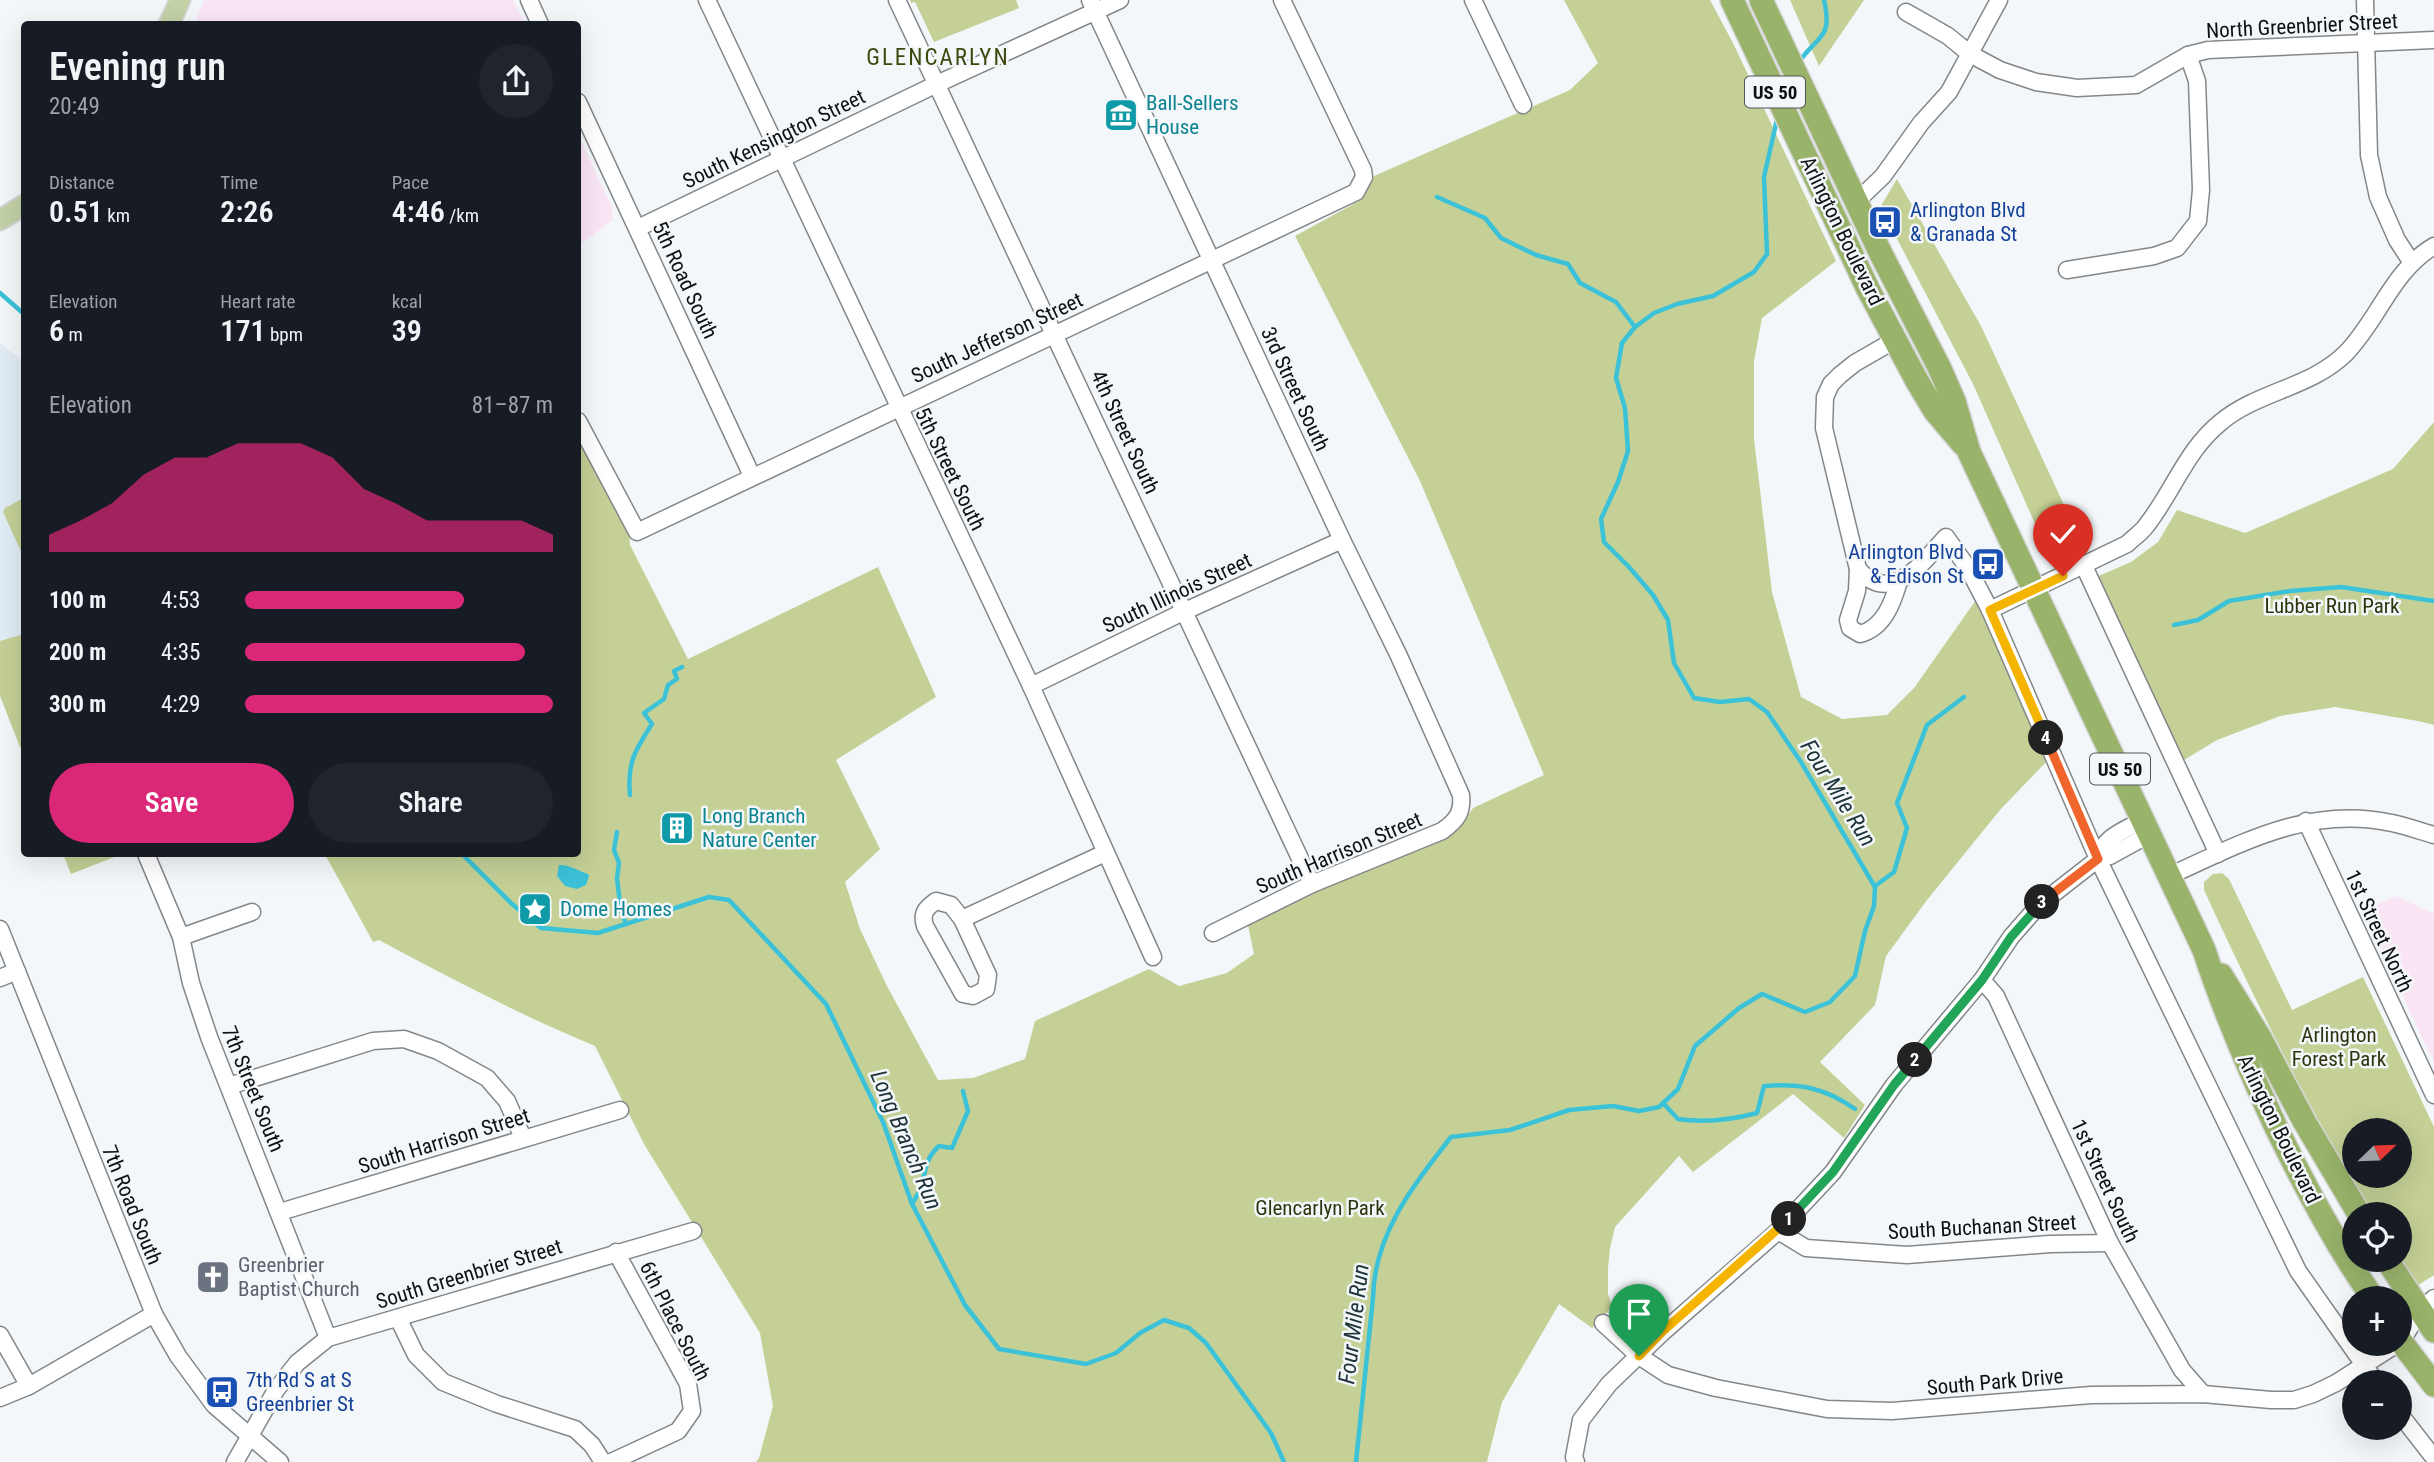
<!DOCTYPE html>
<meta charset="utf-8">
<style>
body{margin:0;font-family:"Roboto Condensed",sans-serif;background:#20242c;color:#f1f3f6;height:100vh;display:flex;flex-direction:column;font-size:26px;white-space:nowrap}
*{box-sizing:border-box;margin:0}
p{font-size:23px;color:#9ea1a6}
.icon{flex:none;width:38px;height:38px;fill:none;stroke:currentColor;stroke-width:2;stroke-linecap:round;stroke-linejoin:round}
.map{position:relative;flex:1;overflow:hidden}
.details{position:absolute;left:21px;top:21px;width:560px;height:836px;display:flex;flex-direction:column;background:#171b24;border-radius:7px;box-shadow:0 7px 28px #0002}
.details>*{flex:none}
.needle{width:46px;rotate:67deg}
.fabs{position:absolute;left:2342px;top:1118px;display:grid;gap:14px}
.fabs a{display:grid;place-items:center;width:70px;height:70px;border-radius:50%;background:#171b24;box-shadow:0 7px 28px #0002;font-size:35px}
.pin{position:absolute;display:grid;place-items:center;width:60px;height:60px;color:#fff;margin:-72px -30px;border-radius:50% 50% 50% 0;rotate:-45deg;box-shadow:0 0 7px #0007}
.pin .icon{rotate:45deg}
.km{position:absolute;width:35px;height:35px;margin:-18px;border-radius:50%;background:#222;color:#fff;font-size:19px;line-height:35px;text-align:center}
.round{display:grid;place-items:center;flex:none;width:74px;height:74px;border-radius:37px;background:#20242c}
.headline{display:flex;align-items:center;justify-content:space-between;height:119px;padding:0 28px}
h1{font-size:38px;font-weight:600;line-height:52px}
.figures{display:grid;grid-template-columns:repeat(3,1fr);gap:10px;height:119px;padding:7px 28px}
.figures div{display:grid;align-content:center}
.figures b{font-size:30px;font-weight:600}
.figures small{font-size:19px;font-weight:400}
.figures p{font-size:19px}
.chart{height:196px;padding:14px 28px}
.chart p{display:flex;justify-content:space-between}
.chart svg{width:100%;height:126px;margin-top:7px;fill:#db2777;opacity:.7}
.primary-button{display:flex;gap:14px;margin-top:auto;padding:14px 28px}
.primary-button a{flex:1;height:80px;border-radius:42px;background:#db2777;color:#fff;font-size:28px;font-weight:600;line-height:80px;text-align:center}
.primary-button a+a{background:#20242c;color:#f1f3f6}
ul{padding:0 28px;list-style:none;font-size:23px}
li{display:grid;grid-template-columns:112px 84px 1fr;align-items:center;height:52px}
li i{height:18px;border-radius:9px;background:#db2777}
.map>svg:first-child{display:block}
.commercial{fill:#fae5f4}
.built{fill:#e1ecf4}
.green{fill:#c4d096;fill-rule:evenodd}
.water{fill:#3bc2d8}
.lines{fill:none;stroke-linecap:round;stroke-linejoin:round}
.stream{stroke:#3bc2d8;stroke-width:4.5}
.minor-casing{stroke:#83878a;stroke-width:19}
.major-casing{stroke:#d4d4d4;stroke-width:23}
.highway-casing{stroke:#d4d4d4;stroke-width:26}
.minor{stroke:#fff;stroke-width:16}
.major{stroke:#c2d1a6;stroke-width:19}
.highway{stroke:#99b36a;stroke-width:23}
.split-1-casing{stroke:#fff;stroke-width:14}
.split-2-casing{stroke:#fff;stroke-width:14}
.split-3-casing{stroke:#fff;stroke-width:14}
.split-4-casing{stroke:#fff;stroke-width:14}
.split-5-casing{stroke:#fff;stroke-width:14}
.split-1{stroke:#f5b400;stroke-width:9}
.split-2{stroke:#22a559;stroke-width:9}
.split-3{stroke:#22a559;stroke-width:9}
.split-4{stroke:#f0652b;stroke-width:9}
.split-5{stroke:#f5b400;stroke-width:9}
.labels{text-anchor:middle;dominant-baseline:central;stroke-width:5;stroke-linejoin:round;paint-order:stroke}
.shield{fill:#f3f7fa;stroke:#535557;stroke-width:2}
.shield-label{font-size:19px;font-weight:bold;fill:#0f1011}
.street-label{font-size:21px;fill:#0f1011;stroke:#f3f7fa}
.culture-label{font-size:21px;fill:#0d838f;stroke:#f3f7fa;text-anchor:start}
.transit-label{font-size:21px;fill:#164399;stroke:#f3f7fa;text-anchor:start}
.park-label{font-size:21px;fill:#2e340d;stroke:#f3f7fa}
.worship-label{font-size:21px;fill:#5b616d;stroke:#f3f7fa;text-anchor:start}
.neighbourhood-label{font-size:23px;letter-spacing:2px;fill:#3e480d;stroke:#f3f7fa}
.water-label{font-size:23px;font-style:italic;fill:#1d3337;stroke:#f3f7fa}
</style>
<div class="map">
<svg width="2434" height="1462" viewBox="0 0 2434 1462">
<rect width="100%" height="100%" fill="#f3f7fa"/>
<g class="commercial">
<path d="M 204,0 L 513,0 L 525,24 L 195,24 Z"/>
<path d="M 578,135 L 612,207 L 613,220 L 578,245 Z"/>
<path d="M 2396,896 L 2434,914 L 2434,1063 L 2363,911 Z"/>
</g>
<path class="built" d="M 0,343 L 24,362 L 24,634 L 0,641 Z"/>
<g class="green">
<path d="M 910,0 L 1016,0 L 1019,8 L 934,42 L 915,2 L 911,3 Z"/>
<path d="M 1564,0 L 1710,0 L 1733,43 L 1836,261 L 1762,318 L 1754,361 L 1754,439 L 1772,592 L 1801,697 L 1842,719 L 1887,715 L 1914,688 L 1976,600 L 2047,761 L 2000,810 L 1927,900 L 1886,956 L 1875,1005 L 1820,1062 L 1865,1105 L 1844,1138 L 1793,1094 L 1693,1172 L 1679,1156 L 1615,1227 L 1610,1248 L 1608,1268 L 1608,1294 L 1612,1307 L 1592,1328 L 1559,1304 L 1502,1402 L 1487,1462 L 756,1462 L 759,1458 L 773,1406 L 760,1333 L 644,1144 L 595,1046 C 520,1015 450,978 379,940 L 373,942 L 327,858 L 322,854 L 578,854 L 578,439 L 629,532 L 630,545 L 688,659 L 878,567 L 936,697 L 836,760 L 880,849 L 845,882 L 860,929 L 887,986 L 938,1080 L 973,1078 L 1025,1059 L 1035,1021 L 1149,969 L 1179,986 L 1227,973 L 1254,954 L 1248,925 L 1315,892 L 1439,842 L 1458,830 L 1473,808 L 1544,775 L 1420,481 L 1295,236 L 1361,200 L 1374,176 L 1570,90 L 1598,63 Z"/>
<path d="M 1790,0 L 1864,0 L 1819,66 Z"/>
<path d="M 1897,179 L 1981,326 L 2084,548 L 2052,562 L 1973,384 L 1884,214 L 1882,204 Z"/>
<path d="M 2434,422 L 2434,725 L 2418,721 L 2335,707 L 2280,716 L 2217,740 L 2184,760 L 2096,577 L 2131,562 L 2158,542 L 2177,510 L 2245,533 L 2393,469 Z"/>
<path d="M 22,499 L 24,500 L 24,558 L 3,512 L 5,508 Z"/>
<path d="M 24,634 L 24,757 L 0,696 L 0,641 Z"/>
<path d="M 63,854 L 122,854 L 71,874 Z"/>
<path d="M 2222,873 L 2229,879 L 2292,1010 L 2363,977 L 2434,1127 L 2434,1275 L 2417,1286 L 2399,1258 L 2399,1214 L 2373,1214 C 2309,1110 2255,1001 2204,890 L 2204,882 L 2213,874 ZM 2354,1130 L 2399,1130 L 2399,1176 L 2354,1176 Z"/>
</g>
<path class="water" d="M 559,865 C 568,864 579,871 588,874 L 589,876 L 586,885 L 577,889 L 565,886 L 557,876 Z"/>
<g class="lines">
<g class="stream">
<path d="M 1799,62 C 1818,34 1833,40 1824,0"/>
<path d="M 1437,197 L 1485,218 L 1501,238 L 1536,255 L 1568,264 L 1580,283 L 1616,302 L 1635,327"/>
<path d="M 0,293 L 24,314"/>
<path d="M 2174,625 L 2198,620 L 2229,601 L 2290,591 L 2341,587 L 2434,601"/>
<path d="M 630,795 C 627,763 635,750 652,724 L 644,713 L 664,699 L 668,685 L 677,679 L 674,671 L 682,667"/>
<path d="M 617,832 L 614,850 L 619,863 L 617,878 L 620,904"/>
<path d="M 462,854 L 512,904 L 541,928 L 598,933 L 709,897 L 729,900 L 826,1004 L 883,1122 L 912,1204 L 965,1305 L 999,1349 L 1086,1364 L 1116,1353 L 1140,1333 L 1164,1320 L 1189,1328 L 1206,1343 L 1271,1433 L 1284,1462"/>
<path d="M 1875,886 L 1894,872 L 1907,828 L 1897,803 L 1927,725 L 1964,697"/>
<path d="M 621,911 L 626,924"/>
<path d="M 1663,1103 L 1678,1119 C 1706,1123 1731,1120 1757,1113 L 1764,1086 C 1800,1083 1825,1088 1855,1109"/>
<path d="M 923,1180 C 926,1165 928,1156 939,1146 L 952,1148 L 968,1111 L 963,1091"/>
<path d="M 912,1204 L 919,1192"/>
<path d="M 1356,1462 L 1373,1298 C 1374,1234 1413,1186 1451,1137 L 1510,1130 L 1569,1110 L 1613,1106 L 1639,1111 L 1659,1107 L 1678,1089 L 1695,1046 L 1739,1008 L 1762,994 L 1805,1012 L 1830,1002 L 1855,976 L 1865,931 L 1874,906 L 1875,887 L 1801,762 L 1767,712 L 1749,699 L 1720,702 L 1694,698 L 1674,663 L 1668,620 L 1653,595 L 1629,567 L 1604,542 L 1601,519 L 1618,482 L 1628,451 L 1625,408 L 1616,378 L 1622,343 L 1635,327 L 1654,313 L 1677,304 L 1713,296 L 1754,272 L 1767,254 L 1764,177 L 1778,115"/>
</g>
<g class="minor-casing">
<g id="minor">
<path d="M 529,0 L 540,24"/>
<path d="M 707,0 L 1031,686 L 1153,957"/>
<path d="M 897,0 L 1312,884"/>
<path d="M 1090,0 L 1342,540 L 1398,654 L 1461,795 C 1463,813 1456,821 1442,831 L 1312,884 L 1213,933"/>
<path d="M 1473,0 L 1523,105"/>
<path d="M 2365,0 L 2369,155 L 2378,197 L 2397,240 L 2412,263"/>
<path d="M 1906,12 L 1948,36 L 1970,54 L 2000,70 L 2036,82 L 2077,88 L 2136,85 L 2188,55 L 2208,50 L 2434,40"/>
<path d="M 578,102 L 752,476"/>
<path d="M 1856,202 L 1883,176 L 1921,123 L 1949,92 L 1999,0"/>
<path d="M 638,228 L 937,84 L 1120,0"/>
<path d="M 2067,270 L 2154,256 L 2177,248 L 2198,221 L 2201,190 L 2197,81 L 2188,55"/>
<path d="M 1895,340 L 1855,363 L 1840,375 L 1831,384 L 1825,397 L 1824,428 L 1858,569 C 1891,607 1923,562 1946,537 L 1968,568 L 1990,610 L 2098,859 L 2298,1271 L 2376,1382"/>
<path d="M 578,421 L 637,532 L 1356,192 L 1364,177 L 1363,170 L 1282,0"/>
<path d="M 2084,566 L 2218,854"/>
<path d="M 1858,569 L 1857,591 L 1848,620 L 1850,628 L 1860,634 C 1884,628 1893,602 1899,581"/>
<path d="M 1990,610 L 2127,544 C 2133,538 2141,533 2146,526 C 2173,492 2186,450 2221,422 C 2258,391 2311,388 2346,353 C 2379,319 2392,271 2434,246"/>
<path d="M 1031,686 L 1185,611 L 1342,540"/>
<path d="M 2306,821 L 2434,1095"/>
<path d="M 146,854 L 181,937 L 191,983 L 209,1037 L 328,1338"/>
<path d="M 2098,859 C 2102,837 2125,830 2143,820"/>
<path d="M 2169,876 C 2242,843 2309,805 2392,823 C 2406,826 2420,831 2434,835"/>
<path d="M 936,901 L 951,905 L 962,919 L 988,975 L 986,989 L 973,996 L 963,994 L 925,926 C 921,913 926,908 936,901 Z"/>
<path d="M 962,919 L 1105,853"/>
<path d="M 0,929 L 154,1314 L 178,1356 L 214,1405 L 280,1462"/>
<path d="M 181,937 L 252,912"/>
<path d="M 0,978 L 17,971"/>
<path d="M 1982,980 L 1996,996 L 2110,1243 L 2182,1370 L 2203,1394"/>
<path d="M 229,1086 L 373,1041 L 404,1039 L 438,1051 L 487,1078 L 507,1101 L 523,1138"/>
<path d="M 280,1212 L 620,1110"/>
<path d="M 1778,1231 L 1806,1248 L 1907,1255 L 2050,1244 L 2110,1243"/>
<path d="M 398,1318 L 416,1355 L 443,1382 L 497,1404 L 575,1429 L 592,1445 L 603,1462"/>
<path d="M 1603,1323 L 1639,1356 L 1668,1375 L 1716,1388 L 1827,1409 L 1892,1411 L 2091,1395 L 2203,1394 L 2271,1400 L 2294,1400 L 2313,1394 L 2336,1383 L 2397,1344"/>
<path d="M 0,1335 L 29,1386"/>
<path d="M 2401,1342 L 2420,1311 L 2434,1298"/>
<path d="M 0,1398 L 29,1386 L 154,1314"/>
<path d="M 2399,1413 L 2434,1458"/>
<path d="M 235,1462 L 276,1390 L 297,1363 L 328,1338 L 693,1231"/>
<path d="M 611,1462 L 678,1431 L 692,1411 L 688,1384 L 616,1252"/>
<path d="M 1576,1462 L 1574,1457 L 1581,1420 L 1609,1384 L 1663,1332 L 1778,1231 L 1833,1172 L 1894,1085 L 1982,980 L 2011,937 L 2039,905 L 2098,859 L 2110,856 L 2150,834"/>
</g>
</g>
<g class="major-casing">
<g id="major">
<path d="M 169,24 L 180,0"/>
<path d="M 0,220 L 24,205"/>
</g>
</g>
<g class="highway-casing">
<g id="highway">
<path d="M 1732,0 L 1868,289 L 1917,381 L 1935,411 L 1963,444"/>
<path d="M 1761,0 L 1881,254 L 1939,367 L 1954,401 L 1969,452 L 2204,950 C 2224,1011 2248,1067 2275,1125 C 2304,1185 2335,1244 2373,1298"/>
<path d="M 2221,975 L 2259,1036 L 2304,1121 L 2359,1214"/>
<path d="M 2387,1260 L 2434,1331"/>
<path d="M 2399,1339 L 2434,1385"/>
</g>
</g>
<use href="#minor" class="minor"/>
<use href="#major" class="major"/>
<use href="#highway" class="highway"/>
</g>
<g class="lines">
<g class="split-1-casing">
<path id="split-1" d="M 1639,1356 L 1662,1332 L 1789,1219"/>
</g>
<g class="split-2-casing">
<path id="split-2" d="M 1789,1219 L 1833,1172 L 1894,1085 L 1915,1060"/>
</g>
<g class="split-3-casing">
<path id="split-3" d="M 1915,1060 L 1982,980 L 2011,937 L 2042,902"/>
</g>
<g class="split-4-casing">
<path id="split-4" d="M 2042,902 L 2098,859 L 2046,738"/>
</g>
<g class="split-5-casing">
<path id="split-5" d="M 2046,738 L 1990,610 L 2063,576"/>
</g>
<use href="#split-1" class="split-1"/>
<use href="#split-2" class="split-2"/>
<use href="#split-3" class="split-3"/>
<use href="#split-4" class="split-4"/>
<use href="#split-5" class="split-5"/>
</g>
<defs>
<g id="museum-square" transform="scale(1.75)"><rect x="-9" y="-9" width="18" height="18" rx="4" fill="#0f9aa8" stroke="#f3f7fa"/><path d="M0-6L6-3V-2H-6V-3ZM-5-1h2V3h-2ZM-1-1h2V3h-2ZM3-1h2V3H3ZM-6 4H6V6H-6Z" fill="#fff"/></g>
<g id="bus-square" transform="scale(1.75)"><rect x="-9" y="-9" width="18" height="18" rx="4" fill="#1a4fb4" stroke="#f3f7fa"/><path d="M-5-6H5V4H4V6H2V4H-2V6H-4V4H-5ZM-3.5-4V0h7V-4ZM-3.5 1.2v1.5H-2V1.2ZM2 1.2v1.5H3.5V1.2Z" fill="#fff"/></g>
<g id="building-square" transform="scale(1.75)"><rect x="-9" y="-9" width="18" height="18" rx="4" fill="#0f9aa8" stroke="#f3f7fa"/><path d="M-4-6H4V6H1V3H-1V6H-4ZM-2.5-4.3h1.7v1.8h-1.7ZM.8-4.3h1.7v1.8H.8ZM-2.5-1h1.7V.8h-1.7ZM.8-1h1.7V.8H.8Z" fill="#fff"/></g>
<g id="sight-square" transform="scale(1.75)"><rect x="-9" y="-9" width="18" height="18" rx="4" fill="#0f9aa8" stroke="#f3f7fa"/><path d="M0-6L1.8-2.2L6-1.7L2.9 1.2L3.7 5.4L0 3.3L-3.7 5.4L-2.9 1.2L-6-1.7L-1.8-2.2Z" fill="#fff"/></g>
<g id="church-square" transform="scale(1.75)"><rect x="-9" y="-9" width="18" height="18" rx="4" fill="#6b7280" stroke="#f3f7fa"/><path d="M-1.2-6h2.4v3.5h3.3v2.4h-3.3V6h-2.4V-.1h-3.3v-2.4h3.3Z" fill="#fff"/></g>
</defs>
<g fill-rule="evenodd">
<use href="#museum-square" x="1121" y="115"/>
<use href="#bus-square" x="1885" y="222"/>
<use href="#bus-square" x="1988" y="564"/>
<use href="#building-square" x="677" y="828"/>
<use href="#sight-square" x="535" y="909"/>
<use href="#church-square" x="213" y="1277"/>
<use href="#bus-square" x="222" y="1392"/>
</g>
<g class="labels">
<g class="shield">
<rect x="1745" y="76.5" width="60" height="31" rx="5"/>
<rect x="2090" y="753.5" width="60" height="31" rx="5"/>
</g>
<g class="shield-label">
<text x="1775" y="92">US 50</text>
<text x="2120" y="769">US 50</text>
</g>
<g class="street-label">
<text transform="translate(2302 26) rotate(-3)">North Greenbrier Street</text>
<text transform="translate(774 139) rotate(-26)">South Kensington Street</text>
<text transform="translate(1842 231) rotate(64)">Arlington Boulevard</text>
<text transform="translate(685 280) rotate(65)">5th Road South</text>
<text transform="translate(997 338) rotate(-25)">South Jefferson Street</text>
<text transform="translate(1295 389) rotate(65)">3rd Street South</text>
<text transform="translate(1125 432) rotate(65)">4th Street South</text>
<text transform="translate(950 469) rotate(64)">5th Street South</text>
<text transform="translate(1177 593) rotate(-25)">South Illinois Street</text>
<text transform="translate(1339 853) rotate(-23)">South Harrison Street</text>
<text transform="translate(2379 931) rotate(65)">1st Street North</text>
<text transform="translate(253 1089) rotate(68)">7th Street South</text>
<text transform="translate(2279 1129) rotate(64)">Arlington Boulevard</text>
<text transform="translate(444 1141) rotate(-17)">South Harrison Street</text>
<text transform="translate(2105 1181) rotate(65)">1st Street South</text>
<text transform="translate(132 1205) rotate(68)">7th Road South</text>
<text transform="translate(1982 1227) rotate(-3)">South Buchanan Street</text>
<text transform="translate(469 1274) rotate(-17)">South Greenbrier Street</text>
<text transform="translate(675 1321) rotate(63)">6th Place South</text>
<text transform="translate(1995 1382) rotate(-5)">South Park Drive</text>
</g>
<g class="culture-label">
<text x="1146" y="103">Ball-Sellers<tspan x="1146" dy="24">House</tspan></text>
<text x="702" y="816">Long Branch<tspan x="702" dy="24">Nature Center</tspan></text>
<text x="560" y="909">Dome Homes</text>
</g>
<g class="transit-label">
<text x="1910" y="210">Arlington Blvd<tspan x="1910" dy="24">&amp; Granada St</tspan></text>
<text x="1964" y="552" text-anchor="end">Arlington Blvd<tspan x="1964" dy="24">&amp; Edison St</tspan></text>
<text x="246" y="1380">7th Rd S at S<tspan x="246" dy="24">Greenbrier St</tspan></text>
</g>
<g class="park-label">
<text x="2332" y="606">Lubber Run Park</text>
<text x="2339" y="1035">Arlington<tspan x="2339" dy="24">Forest Park</tspan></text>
<text x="1320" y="1208">Glencarlyn Park</text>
</g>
<g class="worship-label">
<text x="238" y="1265">Greenbrier<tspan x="238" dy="24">Baptist Church</tspan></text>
</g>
<g class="neighbourhood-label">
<text x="938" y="57">GLENCARLYN</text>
</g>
<g class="water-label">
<text transform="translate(1838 793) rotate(58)">Four Mile Run</text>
<text transform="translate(906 1140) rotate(67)">Long Branch Run</text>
<text transform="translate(1354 1324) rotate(-83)">Four Mile Run</text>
</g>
</g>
</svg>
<div class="fabs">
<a><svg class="needle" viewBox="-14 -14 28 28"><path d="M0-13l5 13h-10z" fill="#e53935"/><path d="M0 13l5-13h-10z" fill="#9ea1a6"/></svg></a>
<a><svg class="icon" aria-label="locate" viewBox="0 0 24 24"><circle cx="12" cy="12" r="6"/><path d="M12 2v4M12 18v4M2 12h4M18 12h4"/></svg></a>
<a>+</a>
<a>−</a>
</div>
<div class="pin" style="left:1639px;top:1356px;background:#1e9e55"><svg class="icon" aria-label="arrive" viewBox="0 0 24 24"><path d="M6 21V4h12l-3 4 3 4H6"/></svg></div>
<div class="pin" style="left:2063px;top:576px;background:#d93025"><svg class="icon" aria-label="check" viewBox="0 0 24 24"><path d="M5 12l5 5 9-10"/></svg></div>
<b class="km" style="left:1789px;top:1219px">1</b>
<b class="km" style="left:1915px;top:1060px">2</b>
<b class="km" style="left:2042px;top:902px">3</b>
<b class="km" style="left:2046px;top:738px">4</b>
<section class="details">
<div class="headline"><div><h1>Evening run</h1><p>20:49</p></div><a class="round"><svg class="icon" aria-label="share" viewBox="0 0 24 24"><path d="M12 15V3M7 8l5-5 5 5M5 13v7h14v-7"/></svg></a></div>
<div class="figures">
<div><p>Distance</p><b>0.51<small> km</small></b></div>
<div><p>Time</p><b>2:26</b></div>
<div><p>Pace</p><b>4:46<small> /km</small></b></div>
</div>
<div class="figures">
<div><p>Elevation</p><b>6<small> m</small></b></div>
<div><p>Heart rate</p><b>171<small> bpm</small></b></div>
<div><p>kcal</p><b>39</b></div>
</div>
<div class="chart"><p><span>Elevation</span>81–87 m</p>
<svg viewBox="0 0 160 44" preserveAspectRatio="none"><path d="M0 44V38L10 33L20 27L30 17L40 11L50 11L60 6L70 6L80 6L90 11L100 22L110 27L120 33L130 33L140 33L150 33L160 38V44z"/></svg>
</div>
<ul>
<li><b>100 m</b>4:53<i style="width:71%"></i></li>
<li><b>200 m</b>4:35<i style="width:91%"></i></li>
<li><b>300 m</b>4:29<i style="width:100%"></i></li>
</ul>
<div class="primary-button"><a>Save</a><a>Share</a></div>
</section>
</div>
